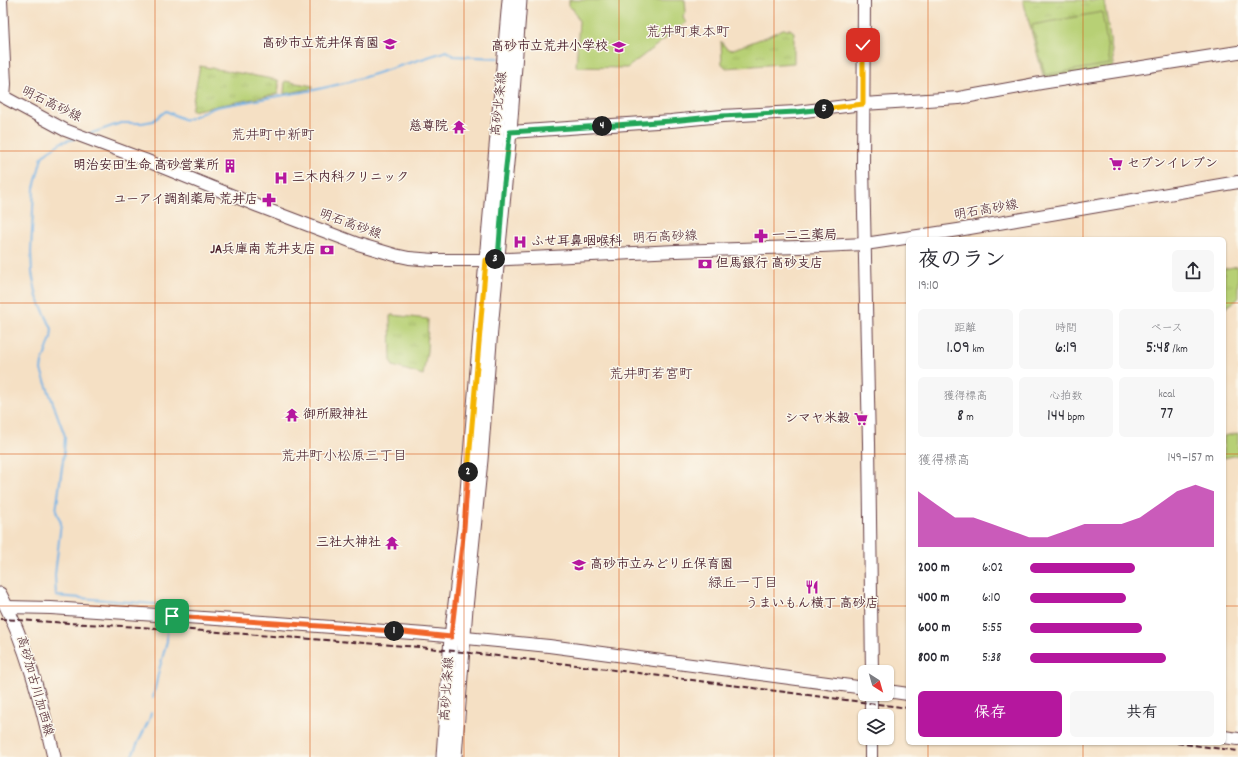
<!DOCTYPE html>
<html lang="ja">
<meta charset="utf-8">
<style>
body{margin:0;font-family:Dekko,"Klee One",sans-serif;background:#f7f7f7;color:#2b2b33;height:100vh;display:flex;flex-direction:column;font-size:15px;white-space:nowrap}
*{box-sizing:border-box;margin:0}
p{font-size:13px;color:#7c7c81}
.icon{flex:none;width:22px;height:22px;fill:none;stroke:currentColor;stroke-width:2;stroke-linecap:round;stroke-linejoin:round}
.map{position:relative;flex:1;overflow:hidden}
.drawer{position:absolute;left:906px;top:237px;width:320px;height:508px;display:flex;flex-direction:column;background:#fff;border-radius:6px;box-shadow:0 1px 3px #0004}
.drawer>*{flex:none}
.needle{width:26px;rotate:143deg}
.tools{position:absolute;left:858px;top:665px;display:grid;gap:8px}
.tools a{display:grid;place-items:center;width:36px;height:36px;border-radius:6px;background:#fff;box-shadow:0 1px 3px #0004;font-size:20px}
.pin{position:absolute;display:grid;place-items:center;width:34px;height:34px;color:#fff;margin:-17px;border-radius:8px;box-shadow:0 2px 6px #0006}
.km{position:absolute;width:20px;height:20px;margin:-10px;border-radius:50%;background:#222;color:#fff;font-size:11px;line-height:20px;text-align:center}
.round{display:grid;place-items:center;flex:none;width:42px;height:42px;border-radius:6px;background:#f7f7f7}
.summary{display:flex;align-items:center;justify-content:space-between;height:68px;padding:0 12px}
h1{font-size:22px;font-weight:600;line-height:30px}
.metrics{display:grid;grid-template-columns:repeat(3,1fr);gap:6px;height:68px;padding:4px 12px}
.metrics div{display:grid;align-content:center;border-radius:6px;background:#f7f7f7;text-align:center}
.metrics b{font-size:17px;font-weight:600}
.metrics small{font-size:11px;font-weight:400}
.metrics p{font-size:11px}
.chart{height:112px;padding:8px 12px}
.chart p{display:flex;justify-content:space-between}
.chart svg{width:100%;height:72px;margin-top:4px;fill:#b5179e;opacity:.7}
.cta{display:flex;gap:8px;margin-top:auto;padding:8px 12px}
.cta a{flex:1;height:46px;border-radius:6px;background:#b5179e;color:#fff;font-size:16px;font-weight:600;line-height:46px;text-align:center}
.cta a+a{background:#f7f7f7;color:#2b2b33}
ul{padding:0 12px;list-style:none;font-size:13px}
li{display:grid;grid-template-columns:64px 48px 1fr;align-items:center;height:30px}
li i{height:10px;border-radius:5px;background:#b5179e}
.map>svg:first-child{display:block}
.grass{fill:url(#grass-tufts);stroke:#807850}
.pitch{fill:#b7d075;stroke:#807850}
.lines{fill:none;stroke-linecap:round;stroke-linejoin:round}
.stream{stroke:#72b2e6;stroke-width:2}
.secondary-casing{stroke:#643c42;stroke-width:14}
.primary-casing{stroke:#643c42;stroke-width:15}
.secondary{stroke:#fff;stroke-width:12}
.primary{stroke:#fff;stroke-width:13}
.rail{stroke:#4a1f2b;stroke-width:2;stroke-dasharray:6 3;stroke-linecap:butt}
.split-1-casing{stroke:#fff;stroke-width:8}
.split-2-casing{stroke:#fff;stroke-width:8}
.split-3-casing{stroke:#fff;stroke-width:8}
.split-4-casing{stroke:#fff;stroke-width:8}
.split-5-casing{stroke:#fff;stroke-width:8}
.split-6-casing{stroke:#fff;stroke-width:8}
.split-1{stroke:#f0652b;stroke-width:5}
.split-2{stroke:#f0652b;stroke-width:5}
.split-3{stroke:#f5b400;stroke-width:5}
.split-4{stroke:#22a559;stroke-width:5}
.split-5{stroke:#22a559;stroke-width:5}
.split-6{stroke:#f5b400;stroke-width:5}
.grid{fill:none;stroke:#d8530f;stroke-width:1;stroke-opacity:0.55}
.labels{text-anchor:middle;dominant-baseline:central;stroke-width:3;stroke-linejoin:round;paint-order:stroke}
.poi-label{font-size:13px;font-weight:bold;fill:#4a1f2b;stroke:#fbf7ec;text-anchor:end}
.street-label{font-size:13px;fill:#4a1f2b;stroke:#fbf7ec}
.neighbourhood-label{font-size:14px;fill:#4a1f2b;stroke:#fbf7ec}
</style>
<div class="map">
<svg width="1238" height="757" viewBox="0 0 1238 757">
<defs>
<pattern id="grass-tufts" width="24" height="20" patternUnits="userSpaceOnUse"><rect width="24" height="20" fill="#b7d075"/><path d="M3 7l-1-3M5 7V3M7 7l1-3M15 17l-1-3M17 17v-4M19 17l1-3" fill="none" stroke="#9fb265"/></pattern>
</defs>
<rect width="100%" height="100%" fill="#fbf7ec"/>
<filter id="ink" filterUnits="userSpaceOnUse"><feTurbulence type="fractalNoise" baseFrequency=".025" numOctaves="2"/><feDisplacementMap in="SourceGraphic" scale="8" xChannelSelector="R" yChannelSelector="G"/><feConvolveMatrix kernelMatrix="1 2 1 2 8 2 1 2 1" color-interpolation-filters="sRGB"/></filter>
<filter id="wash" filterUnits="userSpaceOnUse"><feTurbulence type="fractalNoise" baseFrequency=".012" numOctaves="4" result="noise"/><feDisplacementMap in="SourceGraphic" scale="16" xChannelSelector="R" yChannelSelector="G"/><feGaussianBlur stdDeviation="0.9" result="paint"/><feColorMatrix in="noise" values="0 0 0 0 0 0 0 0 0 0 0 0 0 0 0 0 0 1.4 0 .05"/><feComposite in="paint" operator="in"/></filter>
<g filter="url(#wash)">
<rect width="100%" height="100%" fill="#f5e0c4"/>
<g class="grass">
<path d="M 1023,0 L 1104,0 L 1114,64 L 1112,69 L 1047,80 L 1043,75 Z"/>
<path d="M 783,29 L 790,29 L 794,32 L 794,63 L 726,68 L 722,64 L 721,41 L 726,48 L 731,50 L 766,37 Z"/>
<path d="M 200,66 L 278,80 L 279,85 L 278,94 L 191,111 Z"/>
<path d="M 285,81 L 313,86 L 313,88 L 284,94 Z"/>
<path d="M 1238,266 L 1238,299 L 1224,309 L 1224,269 Z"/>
<path d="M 392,315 L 428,319 L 427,351 L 423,375 L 393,366 L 391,362 L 390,316 Z"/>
</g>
<g class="pitch">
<path d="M 569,0 L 685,0 L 686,12 L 683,16 L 684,20 L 687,22 L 627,68 L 576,67 L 579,21 L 573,9 L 569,7 Z"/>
<path d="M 1102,12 L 1110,64 L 1045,75 L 1032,25 Z"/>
<path d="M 1238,433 L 1238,455 L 1224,458 L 1224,436 Z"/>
</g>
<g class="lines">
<g class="stream">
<path d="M 89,134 L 121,123 L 142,123 L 153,121 L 166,111 L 185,120 L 216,107 L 314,90 L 349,82 L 447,51 L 453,56 L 499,58"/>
<path d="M 74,139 L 62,142 L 48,151 L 42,157 L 34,188 L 31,252 L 32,273 L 37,297 L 52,329 L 51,338 L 42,363 L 41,370 L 65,436 L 64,453 L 56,511 L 61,523 L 55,575 L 56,596 L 167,605 L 167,612"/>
<path d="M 153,698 L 159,670 L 167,641 L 167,620"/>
<path d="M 131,757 L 149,720 L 151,713"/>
</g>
</g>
</g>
<g filter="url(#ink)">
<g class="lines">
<g class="secondary-casing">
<g id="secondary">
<path d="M 1,0 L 5,84 L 4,97"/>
<path d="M 864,0 L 863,166 L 869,443 L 872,672"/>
<path d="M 0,95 L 65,130 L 145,160 L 258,206 L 358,244 L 395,255 L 409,258 L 434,260 L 486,260 L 676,251 L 799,247 L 865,244 L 958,230 L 1238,182"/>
<path d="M 510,132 L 671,121 L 722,116 L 796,112 L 863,104 L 959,98 L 1041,83 L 1238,52"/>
<path d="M 7,607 L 51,608 L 278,623 L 425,634 L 549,646 L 865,688"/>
<path d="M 887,691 L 908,694"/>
<path d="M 871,716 L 871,694"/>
<path d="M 1224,737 L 1238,739"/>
<path d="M 871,738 L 871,757"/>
</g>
</g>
<g class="primary-casing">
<g id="primary">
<path d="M 0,594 C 27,644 41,702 54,757"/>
<path d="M 443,757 L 451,637 L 464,528 L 486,260 L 509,0"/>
<path d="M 455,757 L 466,608 L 481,460 L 491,329 L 510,132 L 520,0"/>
</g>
</g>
<use href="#secondary" class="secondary"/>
<use href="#primary" class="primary"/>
<g class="rail">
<path d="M 0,619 L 191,630 L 419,647 L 576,665 L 908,708"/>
<path d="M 1177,743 L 1238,751"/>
</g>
</g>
</g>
<g class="lines" filter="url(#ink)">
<g class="split-1-casing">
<path id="split-1" d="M 172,616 L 394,631"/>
</g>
<g class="split-2-casing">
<path id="split-2" d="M 394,631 L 451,637 L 464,528 L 468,472"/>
</g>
<g class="split-3-casing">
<path id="split-3" d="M 468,472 L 486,260 L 495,259"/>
</g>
<g class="split-4-casing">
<path id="split-4" d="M 495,259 L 498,259 L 503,192 L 510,132 L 602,126"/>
</g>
<g class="split-5-casing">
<path id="split-5" d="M 602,126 L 671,121 L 722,116 L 796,112 L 824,109"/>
</g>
<g class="split-6-casing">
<path id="split-6" d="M 824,109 L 863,104 L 863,45"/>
</g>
<use href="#split-1" class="split-1"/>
<use href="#split-2" class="split-2"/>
<use href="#split-3" class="split-3"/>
<use href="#split-4" class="split-4"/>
<use href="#split-5" class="split-5"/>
<use href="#split-6" class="split-6"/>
</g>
<path class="grid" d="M 155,0 L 155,757M 310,0 L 310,757M 464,0 L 464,757M 619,0 L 619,757M 774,0 L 774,757M 928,0 L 928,239M 1083,0 L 1083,239M 0,151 L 1238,151M 0,303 L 908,303M 1224,303 L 1238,303M 0,454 L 908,454M 1224,454 L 1238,454M 0,606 L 908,606M 1224,606 L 1238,606M 928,743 L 928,757M 1083,743 L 1083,757"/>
<defs>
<g id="school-bare" transform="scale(1.08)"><path d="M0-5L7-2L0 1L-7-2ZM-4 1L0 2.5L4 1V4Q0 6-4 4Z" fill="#b5179e" stroke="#fbf7ec" stroke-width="2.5" paint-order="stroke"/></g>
<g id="temple-bare" transform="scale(1.08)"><path d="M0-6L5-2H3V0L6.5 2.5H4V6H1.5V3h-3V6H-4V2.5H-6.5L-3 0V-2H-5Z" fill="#b5179e" stroke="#fbf7ec" stroke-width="2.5" paint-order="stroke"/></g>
<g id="supermarket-bare" transform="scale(1.08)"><path d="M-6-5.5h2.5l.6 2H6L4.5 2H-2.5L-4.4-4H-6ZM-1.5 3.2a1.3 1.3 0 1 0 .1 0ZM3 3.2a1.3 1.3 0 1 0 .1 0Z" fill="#b5179e" stroke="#fbf7ec" stroke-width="2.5" paint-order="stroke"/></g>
<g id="building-bare" transform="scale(1.08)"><path d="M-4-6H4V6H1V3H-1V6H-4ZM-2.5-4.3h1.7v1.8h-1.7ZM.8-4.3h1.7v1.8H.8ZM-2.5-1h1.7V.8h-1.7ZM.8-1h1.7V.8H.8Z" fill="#b5179e" stroke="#fbf7ec" stroke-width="2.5" paint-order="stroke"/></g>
<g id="hospital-bare" transform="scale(1.08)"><path d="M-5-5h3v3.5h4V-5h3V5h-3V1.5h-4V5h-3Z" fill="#b5179e" stroke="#fbf7ec" stroke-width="2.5" paint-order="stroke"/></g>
<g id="pharmacy-bare" transform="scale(1.08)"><path d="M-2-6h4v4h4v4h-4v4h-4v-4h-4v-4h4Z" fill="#b5179e" stroke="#fbf7ec" stroke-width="2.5" paint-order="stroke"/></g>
<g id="bank-bare" transform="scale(1.08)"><path d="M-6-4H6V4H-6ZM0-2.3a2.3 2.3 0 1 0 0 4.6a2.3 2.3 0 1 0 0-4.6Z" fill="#b5179e" stroke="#fbf7ec" stroke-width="2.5" paint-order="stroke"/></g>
<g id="restaurant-bare" transform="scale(1.08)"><path d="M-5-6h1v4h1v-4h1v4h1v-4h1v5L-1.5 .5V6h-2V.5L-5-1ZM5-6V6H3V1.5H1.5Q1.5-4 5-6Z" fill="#b5179e" stroke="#fbf7ec" stroke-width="2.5" paint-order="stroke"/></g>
</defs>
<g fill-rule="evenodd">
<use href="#school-bare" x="390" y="44"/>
<use href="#school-bare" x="619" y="47"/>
<use href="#temple-bare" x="459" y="127"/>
<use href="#supermarket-bare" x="1116" y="164"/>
<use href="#building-bare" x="230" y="166"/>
<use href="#hospital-bare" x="281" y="178"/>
<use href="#pharmacy-bare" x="269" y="200"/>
<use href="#pharmacy-bare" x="761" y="236"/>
<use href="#hospital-bare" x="520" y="242"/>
<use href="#bank-bare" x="327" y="250"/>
<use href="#bank-bare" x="705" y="264"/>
<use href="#temple-bare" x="292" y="415"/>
<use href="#supermarket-bare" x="861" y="419"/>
<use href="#temple-bare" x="392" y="543"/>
<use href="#school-bare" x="579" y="565"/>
<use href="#restaurant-bare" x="812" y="587"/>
</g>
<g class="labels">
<g class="poi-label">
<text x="379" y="44">高砂市立荒井保育園</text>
<text x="608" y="47">高砂市立荒井小学校</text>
<text x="448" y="127">慈尊院</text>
<text x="1127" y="164" text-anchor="start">セブンイレブン</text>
<text x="219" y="166">明治安田生命 高砂営業所</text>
<text x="292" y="178" text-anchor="start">三木内科クリニック</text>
<text x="258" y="200">ユーアイ調剤薬局 荒井店</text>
<text x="772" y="236" text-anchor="start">一二三薬局</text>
<text x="531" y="242" text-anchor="start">ふせ耳鼻咽喉科</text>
<text x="316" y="250">JA兵庫南 荒井支店</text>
<text x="716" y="264" text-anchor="start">但馬銀行 高砂支店</text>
<text x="303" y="415" text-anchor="start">御所殿神社</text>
<text x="850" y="419">シマヤ米穀</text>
<text x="381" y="543">三社大神社</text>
<text x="590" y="565" text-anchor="start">高砂市立みどり丘保育園</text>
<text x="812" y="604" text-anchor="middle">うまいもん横丁 高砂店</text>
</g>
<g class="street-label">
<text transform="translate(500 104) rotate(-84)">高砂北条線</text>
<text transform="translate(51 105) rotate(26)">明石高砂線</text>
<text transform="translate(986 211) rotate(-10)">明石高砂線</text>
<text transform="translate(350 225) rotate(20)">明石高砂線</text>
<text transform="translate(665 238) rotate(-2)">明石高砂線</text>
<text transform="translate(34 686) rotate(74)">高砂加古川加西線</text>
<text transform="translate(448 689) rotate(-86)">高砂北条線</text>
</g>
<g class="neighbourhood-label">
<text x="688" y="33">荒井町東本町</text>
<text x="273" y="136">荒井町中新町</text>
<text x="651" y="375">荒井町若宮町</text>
<text x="344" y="457">荒井町小松原三丁目</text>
<text x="743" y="584">緑丘一丁目</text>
</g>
</g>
</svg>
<div class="tools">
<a><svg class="needle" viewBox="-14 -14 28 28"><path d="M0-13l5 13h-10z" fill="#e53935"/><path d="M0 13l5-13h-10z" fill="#7c7c81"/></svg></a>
<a><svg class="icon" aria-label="layers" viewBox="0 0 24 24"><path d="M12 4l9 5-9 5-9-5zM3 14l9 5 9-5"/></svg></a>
</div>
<div class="pin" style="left:172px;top:616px;background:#1e9e55"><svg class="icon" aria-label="arrive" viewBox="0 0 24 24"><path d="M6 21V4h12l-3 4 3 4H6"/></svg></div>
<div class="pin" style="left:863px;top:45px;background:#d93025"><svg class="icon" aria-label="check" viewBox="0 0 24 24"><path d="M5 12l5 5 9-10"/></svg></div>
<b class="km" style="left:394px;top:631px">1</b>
<b class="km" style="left:468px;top:472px">2</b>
<b class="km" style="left:495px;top:259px">3</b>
<b class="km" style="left:602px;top:126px">4</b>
<b class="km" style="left:824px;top:109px">5</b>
<section class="drawer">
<div class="summary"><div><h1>夜のラン</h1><p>19:10</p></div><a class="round"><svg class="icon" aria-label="share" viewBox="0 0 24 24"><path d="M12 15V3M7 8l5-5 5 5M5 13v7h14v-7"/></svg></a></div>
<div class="metrics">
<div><p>距離</p><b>1.09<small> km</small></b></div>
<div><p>時間</p><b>6:19</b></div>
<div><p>ペース</p><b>5:48<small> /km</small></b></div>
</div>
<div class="metrics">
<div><p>獲得標高</p><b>8<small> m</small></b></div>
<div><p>心拍数</p><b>144<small> bpm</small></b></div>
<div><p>kcal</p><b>77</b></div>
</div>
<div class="chart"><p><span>獲得標高</span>149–157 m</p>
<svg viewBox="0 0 160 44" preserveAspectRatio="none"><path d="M0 44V10L10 18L20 26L30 26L40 30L50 34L60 38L70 38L80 34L90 30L100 30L110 30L120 26L130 18L140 10L150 6L160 10V44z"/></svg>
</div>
<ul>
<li><b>200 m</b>6:02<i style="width:57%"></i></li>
<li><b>400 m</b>6:10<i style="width:52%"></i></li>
<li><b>600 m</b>5:55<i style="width:61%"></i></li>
<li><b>800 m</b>5:38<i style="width:74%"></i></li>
</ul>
<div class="cta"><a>保存</a><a>共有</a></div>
</section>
</div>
